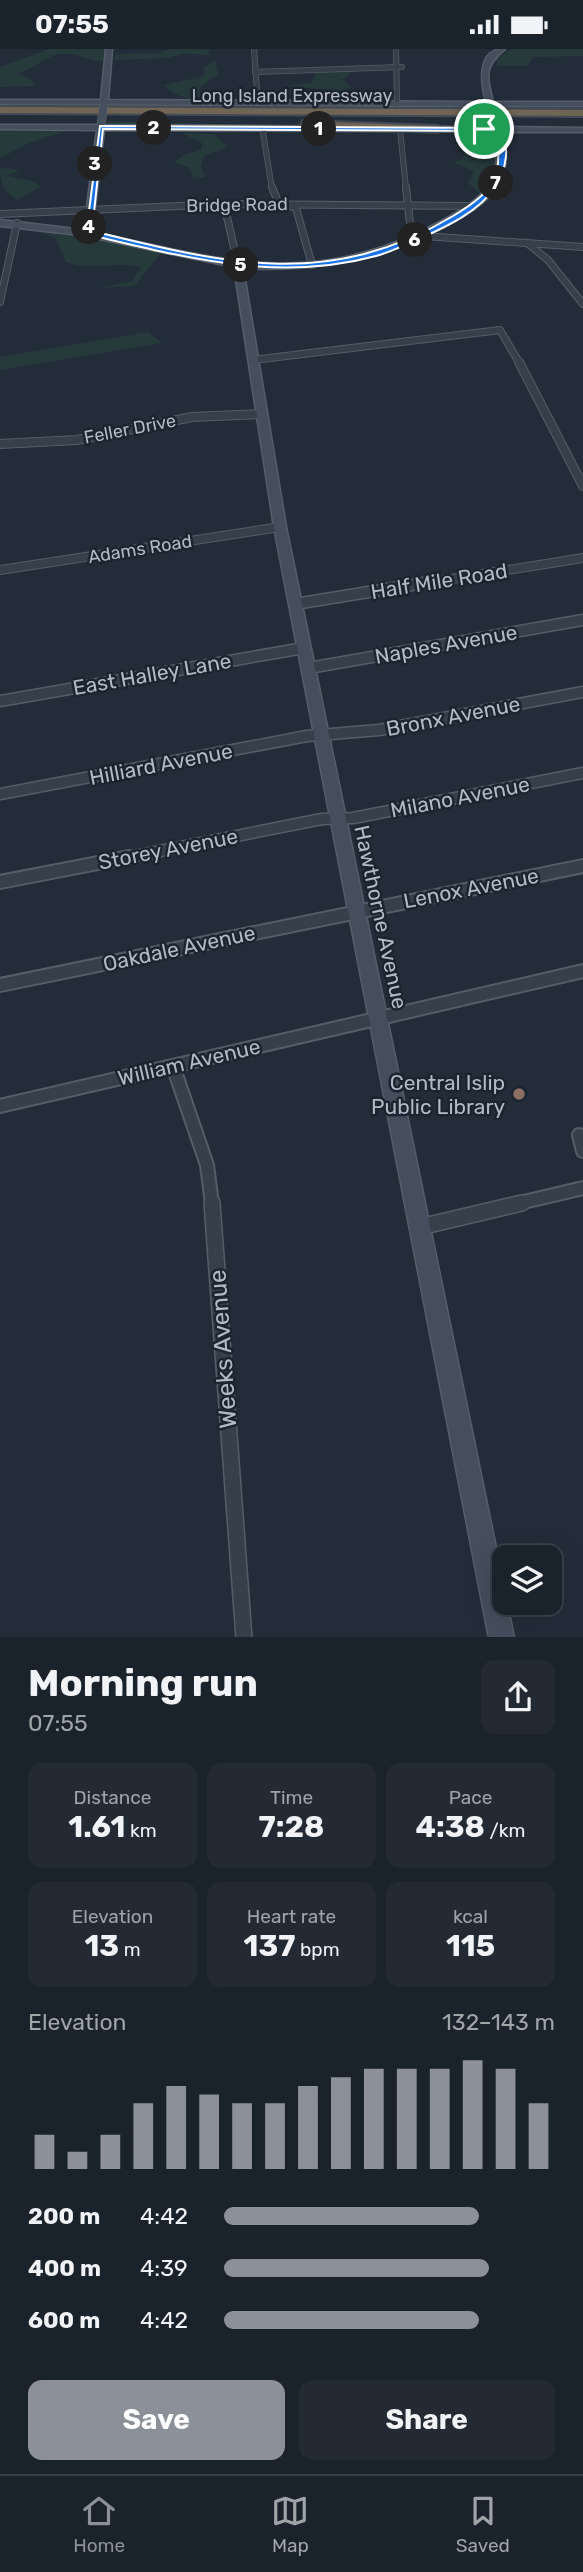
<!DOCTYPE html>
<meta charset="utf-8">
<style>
body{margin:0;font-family:Rubik,sans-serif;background:#232a34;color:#f1f3f6;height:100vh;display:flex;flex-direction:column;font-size:26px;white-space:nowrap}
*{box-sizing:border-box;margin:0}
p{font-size:23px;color:#9fa4a9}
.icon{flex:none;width:38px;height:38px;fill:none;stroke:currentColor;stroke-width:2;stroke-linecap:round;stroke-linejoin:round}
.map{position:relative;height:1588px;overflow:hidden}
.panel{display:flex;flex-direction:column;background:#1a222c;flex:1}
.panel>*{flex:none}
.fabs{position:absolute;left:492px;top:1496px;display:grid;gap:14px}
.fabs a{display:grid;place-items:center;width:70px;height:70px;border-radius:14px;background:#1a222c;box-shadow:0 7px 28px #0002,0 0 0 2px #383f48;font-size:35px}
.pin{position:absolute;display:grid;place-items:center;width:60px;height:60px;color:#fff;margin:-30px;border:4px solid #fff;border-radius:50%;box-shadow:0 2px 7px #0007}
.km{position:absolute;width:35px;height:35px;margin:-18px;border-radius:50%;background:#222;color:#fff;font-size:19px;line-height:35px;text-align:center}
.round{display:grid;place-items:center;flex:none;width:74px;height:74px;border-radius:14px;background:#232a34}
.summary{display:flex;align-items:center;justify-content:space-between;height:119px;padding:0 28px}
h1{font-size:38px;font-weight:700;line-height:52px}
.stats{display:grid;grid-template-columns:repeat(3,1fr);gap:10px;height:119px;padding:7px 28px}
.stats div{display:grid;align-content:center;border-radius:14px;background:#232a34;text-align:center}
.stats b{font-size:30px;font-weight:700}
.stats small{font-size:19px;font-weight:400}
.stats p{font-size:19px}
.chart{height:196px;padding:14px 28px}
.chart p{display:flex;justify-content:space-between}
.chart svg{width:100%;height:126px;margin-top:7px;stroke:#8c9099;stroke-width:6}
.cta{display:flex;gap:14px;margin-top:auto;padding:14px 28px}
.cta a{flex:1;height:80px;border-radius:14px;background:#8c9099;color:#fff;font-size:28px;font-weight:700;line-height:80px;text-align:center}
.cta a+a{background:#232a34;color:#f1f3f6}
ul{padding:0 28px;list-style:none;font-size:23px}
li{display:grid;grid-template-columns:112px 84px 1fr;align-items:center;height:52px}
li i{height:18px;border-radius:9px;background:#8c9099}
.status{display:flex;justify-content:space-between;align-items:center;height:49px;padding:0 35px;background:#1a222c;direction:ltr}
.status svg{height:19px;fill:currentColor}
.tab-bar{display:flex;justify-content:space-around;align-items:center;height:98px;border-top:2px solid #383f48;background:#1a222c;font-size:19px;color:#9fa4a9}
.tab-bar a{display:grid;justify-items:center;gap:4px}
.tab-bar .active{color:#8c9099}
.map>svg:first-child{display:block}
.green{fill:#263a3c}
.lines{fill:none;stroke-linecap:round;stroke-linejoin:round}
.street-far5-casing{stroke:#555d68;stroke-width:6}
.street-far4-casing{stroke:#555d68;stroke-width:8}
.street-far3-casing{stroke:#555d68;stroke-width:10}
.street-far2-casing{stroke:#555d68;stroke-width:13}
.street-far1-casing{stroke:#555d68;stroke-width:16}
.street-casing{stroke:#555d68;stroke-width:18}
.secondary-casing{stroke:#555d68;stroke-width:3}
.highway-casing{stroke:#424a55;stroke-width:4}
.street-far5{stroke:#373f4a;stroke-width:4.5}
.street-far4{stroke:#373f4a;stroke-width:6}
.street-far3{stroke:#373f4a;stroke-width:8}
.street-far2{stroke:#373f4a;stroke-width:10}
.street-far1{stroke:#373f4a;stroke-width:12}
.street{stroke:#373f4a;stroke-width:15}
.secondary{fill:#454e5d;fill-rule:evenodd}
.highway{fill:#706454;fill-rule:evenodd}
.secondary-bridge-casing{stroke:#555d68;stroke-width:9;stroke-linecap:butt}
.secondary-bridge{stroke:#454e5d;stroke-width:7}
.route{fill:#1a73e8;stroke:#fff;stroke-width:2;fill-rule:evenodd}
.education-dot{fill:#8d6e63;stroke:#1c242f;stroke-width:2.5}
.labels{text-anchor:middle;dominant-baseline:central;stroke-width:5;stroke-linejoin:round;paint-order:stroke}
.far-street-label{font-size:18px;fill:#b2bac6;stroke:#1c242f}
.street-label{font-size:21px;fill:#b2bac6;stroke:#1c242f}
.poi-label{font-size:21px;fill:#b2bac6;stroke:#1c242f;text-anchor:end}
.near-street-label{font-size:24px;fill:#b2bac6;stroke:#1c242f}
</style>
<div class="status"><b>07:55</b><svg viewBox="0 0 49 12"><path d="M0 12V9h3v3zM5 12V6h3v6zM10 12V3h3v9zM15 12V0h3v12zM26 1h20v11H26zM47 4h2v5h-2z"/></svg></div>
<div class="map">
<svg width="583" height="1589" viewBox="0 0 583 1589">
<rect width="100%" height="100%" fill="#232d3a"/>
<g class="green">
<path d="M 49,0 L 105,0 L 105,12 C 89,13 77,3 60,5 C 44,7 34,21 18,24 L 31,31 L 35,37 L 0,38 L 0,18 Z"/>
<path d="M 171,0 L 206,0 L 210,1 L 207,4 L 212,7 L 185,4 L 167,9 L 113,11 L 116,5 L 158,4 Z"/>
<path d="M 512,0 L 583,0 L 583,7 L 533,8 L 528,17 L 497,17 L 497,10 Z"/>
<path d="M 215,11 L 218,25 L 199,39 L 201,50 C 184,49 176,48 164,36 L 204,27 L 204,19 Z"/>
<path d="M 353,22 L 343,30 L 351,39 L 341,42 L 285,37 L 312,34 L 316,24 Z"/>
<path d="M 303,55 L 480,57 L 480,61 L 233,59 Z"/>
<path d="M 107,72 L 320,78 L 108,77 Z"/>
<path d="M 0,80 L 73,80 L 29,94 L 0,109 Z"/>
<path d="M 182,84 L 214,85 L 227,98 L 204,107 L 201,118 L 206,128 L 193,130 L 190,119 L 174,113 L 184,106 L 201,101 L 202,94 Z"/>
<path d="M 493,99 L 498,118 L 481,145 L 468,134 L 474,122 L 453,113 L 462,111 L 466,100 Z"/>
<path d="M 0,119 L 20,121 L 7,127 L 32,132 L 41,137 L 18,151 C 4,143 0,135 0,119 Z"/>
<path d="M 36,180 L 84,185 L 161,204 L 134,237 L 99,239 L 132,232 L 141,218 C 116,212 90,222 66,213 L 56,190 Z"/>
<path d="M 148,283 L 162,294 L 0,321 L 0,308 Z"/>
</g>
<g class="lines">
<g class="street-far5-casing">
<g id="street-far5">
<path d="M 254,0 L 258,54"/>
<path d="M 396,0 L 397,55"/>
<path d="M 255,23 L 402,18"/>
<path d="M 265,80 L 263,84 L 272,140"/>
<path d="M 400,80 L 406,140"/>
</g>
</g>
<g class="street-far4-casing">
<g id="street-far4">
<path d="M 272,138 L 278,153 L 296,159 L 312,216"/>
<path d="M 406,138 L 412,193"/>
<path d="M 224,155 L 238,216"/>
<path d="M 0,165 L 224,155 L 474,157"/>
<path d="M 424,187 L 583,198"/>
<path d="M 527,194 L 548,211 L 583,255"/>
<path d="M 0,253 L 17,174"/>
<path d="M 253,311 L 500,281 L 520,315"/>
</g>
</g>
<g class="street-far3-casing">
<g id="street-far3">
<path d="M 519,313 L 583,437"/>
<path d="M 0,395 L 77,391 L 192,368 L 261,365"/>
<path d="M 0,521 L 280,478"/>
<path d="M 426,534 L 583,509"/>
</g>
</g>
<g class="street-far2-casing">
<g id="street-far2">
<path d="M 295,555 L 436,532"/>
<path d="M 309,619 L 583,571"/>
<path d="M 0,652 L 304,599"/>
<path d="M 0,745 L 307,687 L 379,681 L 583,643"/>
<path d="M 120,810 L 322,770 L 353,769 L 583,724"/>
</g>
</g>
<g class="street-far1-casing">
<g id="street-far1">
<path d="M 0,833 L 129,808"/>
<path d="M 0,936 L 583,817"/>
<path d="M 173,1017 L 207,1116 L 212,1155"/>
<path d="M 0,1057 L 583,922"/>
<path d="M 579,1086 L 583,1102"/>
<path d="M 515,1155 L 583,1139"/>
</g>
</g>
<g class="street-casing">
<g id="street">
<path d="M 212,1154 L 244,1589"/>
<path d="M 420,1178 L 522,1154"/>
</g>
</g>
<g class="secondary-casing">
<g id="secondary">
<path d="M 106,0 L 112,0 L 108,51 L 486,53 C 481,34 476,0 505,0 C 484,17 486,27 493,53 L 583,53 L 583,57 L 494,57 L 491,59 L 487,57 L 0,55 L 0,51 L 101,51 Z"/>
<path d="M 101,74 L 105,76 L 398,78 L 395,82 L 104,81 L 92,183 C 228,212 313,242 445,170 C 485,148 505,131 494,83 L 421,82 L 418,78 L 493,78 L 497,76 L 501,78 L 583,79 L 583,83 L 502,83 C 506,98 508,115 501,130 C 492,151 469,164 449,175 C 385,210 316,223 243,219 L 286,478 L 504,1538 L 504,1554 L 507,1554 L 514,1589 L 489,1589 L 274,478 L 234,218 L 80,186 L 0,177 L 0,171 L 84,181 L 97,81 L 0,80 L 0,76 L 97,76 Z"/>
</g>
</g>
<g class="highway-casing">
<g id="highway">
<path d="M 0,58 L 583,61 L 583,67 L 0,64 Z"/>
<path d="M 303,72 L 438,77 L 442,80 L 438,83 L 300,77 Z"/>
</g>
</g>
<use href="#street-far5" class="street-far5"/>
<use href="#street-far4" class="street-far4"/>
<use href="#street-far3" class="street-far3"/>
<use href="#street-far2" class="street-far2"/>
<use href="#street-far1" class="street-far1"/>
<use href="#street" class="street"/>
<use href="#secondary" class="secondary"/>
<use href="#highway" class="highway"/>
<g class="secondary-bridge-casing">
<g id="secondary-bridge">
<path d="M 491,57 L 497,78"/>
<path d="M 101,76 L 104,54"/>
</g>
</g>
<use href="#secondary-bridge" class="secondary-bridge"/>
</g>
<path class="route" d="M 100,77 L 498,79 C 512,95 506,121 495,138 C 480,162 446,178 421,189 C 406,195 392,203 376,207 C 276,234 184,208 86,185 ZM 103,80 L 495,82 C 506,128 491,144 453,167 C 328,242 223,214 92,182 Z"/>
<circle class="education-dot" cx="519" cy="1045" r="7"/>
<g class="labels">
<g class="far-street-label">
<text x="292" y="47">Long Island Expressway</text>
<text transform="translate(237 156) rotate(-1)">Bridge Road</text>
<text transform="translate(130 380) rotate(-11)">Feller Drive</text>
<text transform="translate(140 500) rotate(-9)">Adams Road</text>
</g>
<g class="street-label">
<text transform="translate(439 532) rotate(-9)">Half Mile Road</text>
<text transform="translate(446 595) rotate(-10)">Naples Avenue</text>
<text transform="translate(152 625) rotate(-10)">East Halley Lane</text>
<text transform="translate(453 667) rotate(-11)">Bronx Avenue</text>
<text transform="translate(161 715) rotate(-11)">Hilliard Avenue</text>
<text transform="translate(460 748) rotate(-11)">Milano Avenue</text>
<text transform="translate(168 800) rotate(-11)">Storey Avenue</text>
<text transform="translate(471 839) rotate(-11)">Lenox Avenue</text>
<text transform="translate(381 868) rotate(78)">Hawthorne Avenue</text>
<text transform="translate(179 899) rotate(-12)">Oakdale Avenue</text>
<text transform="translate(189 1013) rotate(-13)">William Avenue</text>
</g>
<g class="poi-label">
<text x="505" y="1033">Central Islip<tspan x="505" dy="24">Public Library</tspan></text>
</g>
<g class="near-street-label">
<text transform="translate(223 1300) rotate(-94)">Weeks Avenue</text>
</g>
</g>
</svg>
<div class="fabs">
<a><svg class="icon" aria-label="layers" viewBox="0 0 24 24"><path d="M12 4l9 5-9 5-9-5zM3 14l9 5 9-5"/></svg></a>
</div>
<div class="pin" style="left:484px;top:80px;background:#1e9e55"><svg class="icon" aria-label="arrive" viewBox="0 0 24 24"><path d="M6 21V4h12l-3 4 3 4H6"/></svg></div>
<b class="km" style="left:319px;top:80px">1</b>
<b class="km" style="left:154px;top:79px">2</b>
<b class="km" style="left:95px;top:115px">3</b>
<b class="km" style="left:89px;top:178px">4</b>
<b class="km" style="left:241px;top:216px">5</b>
<b class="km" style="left:415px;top:191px">6</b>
<b class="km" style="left:496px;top:134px">7</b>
</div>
<section class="panel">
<div class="summary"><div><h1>Morning run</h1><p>07:55</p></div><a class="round"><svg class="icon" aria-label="share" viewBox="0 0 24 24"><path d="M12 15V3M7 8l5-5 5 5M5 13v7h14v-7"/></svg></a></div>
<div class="stats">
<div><p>Distance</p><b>1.61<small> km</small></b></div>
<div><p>Time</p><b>7:28</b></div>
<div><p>Pace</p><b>4:38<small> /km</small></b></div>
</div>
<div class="stats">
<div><p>Elevation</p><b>13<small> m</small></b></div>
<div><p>Heart rate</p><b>137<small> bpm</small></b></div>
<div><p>kcal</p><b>115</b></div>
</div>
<div class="chart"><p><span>Elevation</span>132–143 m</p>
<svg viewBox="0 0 160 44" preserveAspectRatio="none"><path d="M5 44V32M15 44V38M25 44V32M35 44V21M45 44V15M55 44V18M65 44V21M75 44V21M85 44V15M95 44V12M105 44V9M115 44V9M125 44V9M135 44V6M145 44V9M155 44V21"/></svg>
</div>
<ul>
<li><b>200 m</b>4:42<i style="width:77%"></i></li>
<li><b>400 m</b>4:39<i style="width:80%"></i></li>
<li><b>600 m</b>4:42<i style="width:77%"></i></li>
</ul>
<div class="cta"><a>Save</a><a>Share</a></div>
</section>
<nav class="tab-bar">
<a class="active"><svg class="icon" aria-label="home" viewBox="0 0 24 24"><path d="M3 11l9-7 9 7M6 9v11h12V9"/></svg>Home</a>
<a><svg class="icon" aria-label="map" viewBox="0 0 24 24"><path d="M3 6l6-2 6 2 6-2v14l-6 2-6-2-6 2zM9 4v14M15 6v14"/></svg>Map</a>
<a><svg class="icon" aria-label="saved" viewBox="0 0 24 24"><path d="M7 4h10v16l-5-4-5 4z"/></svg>Saved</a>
</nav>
